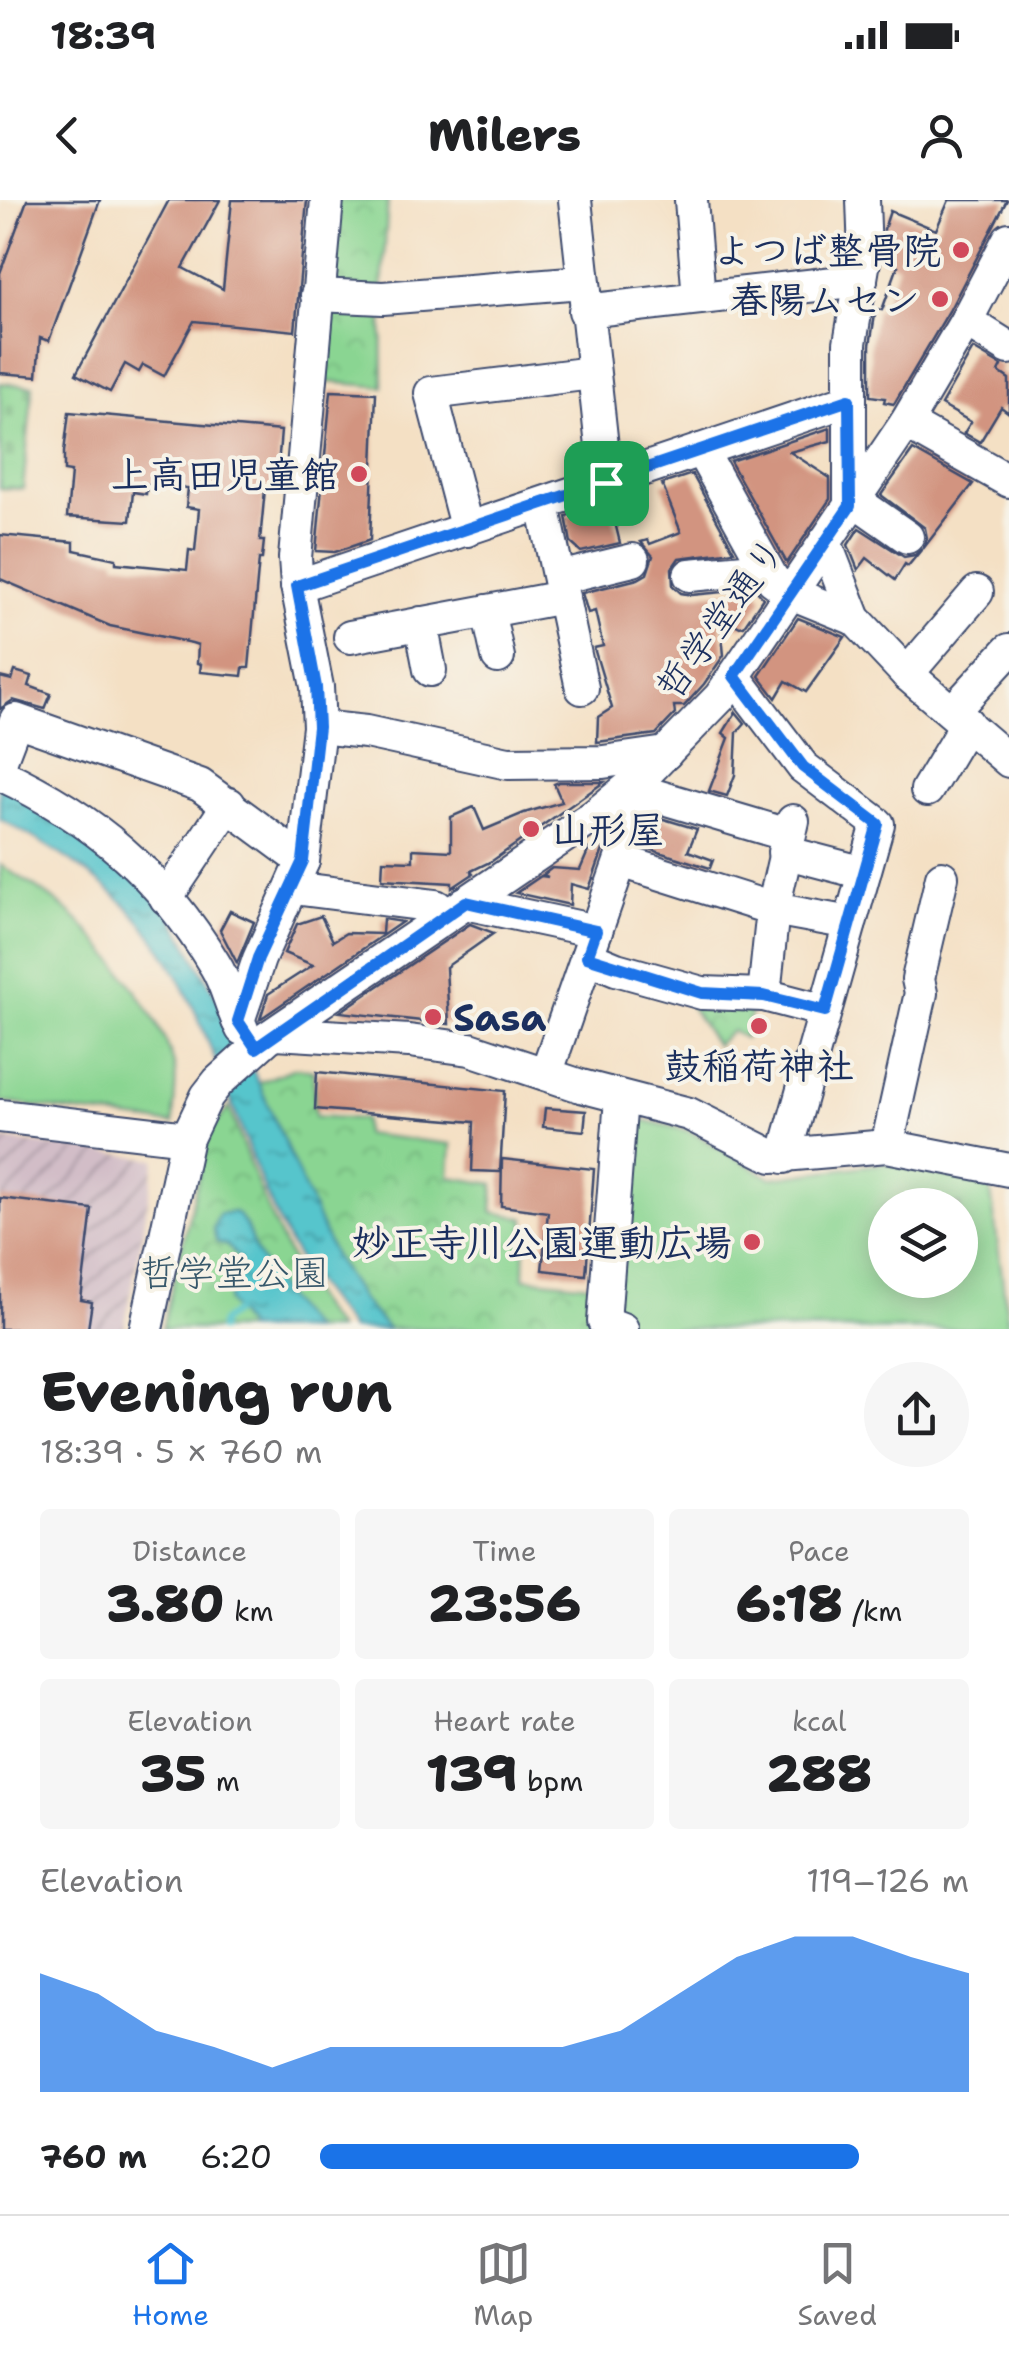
<!DOCTYPE html>
<meta charset="utf-8">
<style>
body{margin:0;font-family:"Shantell Sans","Klee One",sans-serif;background:#f6f6f6;color:#202124;height:100vh;display:flex;flex-direction:column;font-size:38px;white-space:nowrap}
*{box-sizing:border-box;margin:0}
p{font-size:32px;color:#757577}
.icon{flex:none;width:55px;height:55px;fill:none;stroke:currentColor;stroke-width:2;stroke-linecap:round;stroke-linejoin:round}
.map{position:relative;height:1129px;overflow:hidden}
.details{display:flex;flex-direction:column;background:#fff;flex:1}
.details>*{flex:none}
.tools{position:absolute;left:868px;top:988px;display:grid;gap:20px}
.tools a{display:grid;place-items:center;width:110px;height:110px;border-radius:50%;background:#fff;box-shadow:0 5px 25px #0003;font-size:50px}
.pin{position:absolute;display:grid;place-items:center;width:85px;height:85px;color:#fff;margin:-42px;border-radius:20px;box-shadow:0 5px 15px #0006}
.round{display:grid;place-items:center;flex:none;width:105px;height:105px;border-radius:52px;background:#f6f6f6}
.summary{display:flex;align-items:center;justify-content:space-between;height:170px;padding:0 40px}
h1{font-size:55px;font-weight:800;line-height:75px}
.figures{display:grid;grid-template-columns:repeat(3,1fr);gap:15px;height:170px;padding:10px 40px}
.figures div{display:grid;align-content:center;border-radius:10px;background:#f6f6f6;text-align:center}
.figures b{font-size:50px;font-weight:800}
.figures small{font-size:28px;font-weight:400}
.figures p{font-size:28px}
.chart{height:280px;padding:20px 40px}
.chart p{display:flex;justify-content:space-between}
.chart svg{width:100%;height:180px;margin-top:10px;fill:#1a73e8;opacity:.7}
ul{padding:0 40px;list-style:none;font-size:32px}
li{display:grid;grid-template-columns:160px 120px 1fr;align-items:center;height:75px}
li i{height:25px;border-radius:12px;background:#1a73e8}
.status{display:flex;justify-content:space-between;align-items:center;height:70px;padding:0 50px;background:#fff;direction:ltr}
.status svg{height:28px;fill:currentColor}
header{display:flex;justify-content:space-between;align-items:center;height:130px;padding:0 40px;background:#fff;font-size:45px;font-weight:800}
.menu{display:flex;justify-content:space-around;align-items:center;height:140px;border-top:2px solid #e0e0e0;background:#fff;font-size:28px;color:#757577}
.menu a{display:grid;justify-items:center;gap:5px}
.menu .selected{color:#1a73e8}
.map>svg:first-child{display:block}
.industrial{fill:url(#industrial-furrows)}
.green{fill:#8ad592;stroke:#528278;stroke-width:2.5;fill-rule:evenodd}
.cemetery{fill:url(#cemetery-stones);stroke:#528278;stroke-width:2.5}
.park{fill:url(#park-crowns);stroke:#528278;stroke-width:2.5}
.water{fill:url(#water-ripples);stroke:#397a95;stroke-width:2.5}
.lines{fill:none;stroke-linecap:round;stroke-linejoin:round}
.stream{stroke:#57c5cc;stroke-width:6}
.building{fill:#d29480}
.minor-casing{stroke:#3c4a6d;stroke-width:36}
.minor{stroke:#fff;stroke-width:32}
.route-casing{stroke:#fff;stroke-width:20}
.route{stroke:#1a73e8;stroke-width:12}
.poi-dot{fill:#d1495b;stroke:#f7f3e8;stroke-width:4}
.labels{text-anchor:middle;dominant-baseline:central;stroke-width:8;stroke-linejoin:round;paint-order:stroke}
.poi-label{font-size:38px;font-weight:bold;fill:#1b2f5e;stroke:#f7f3e8;text-anchor:end}
.street-label{font-size:38px;fill:#1b2f5e;stroke:#f7f3e8}
.park-label{font-size:38px;fill:#37586b;stroke:#f7f3e8}
</style>
<div class="status"><b>18:39</b><svg viewBox="0 0 49 12"><path d="M0 12V9h3v3zM5 12V6h3v6zM10 12V3h3v9zM15 12V0h3v12zM26 1h20v11H26zM47 4h2v5h-2z"/></svg></div>
<header><svg class="icon" aria-label="back" viewBox="0 0 24 24"><path d="M15 5l-7 7 7 7"/></svg>Milers<svg class="icon" aria-label="person" viewBox="0 0 24 24"><circle cx="12" cy="8" r="4"/><path d="M4 21q1-7 8-7t8 7"/></svg></header>
<div class="map">
<svg width="1009" height="1129" viewBox="0 0 1009 1129">
<defs>
<pattern id="industrial-furrows" width="10" height="10" patternUnits="userSpaceOnUse" patternTransform="scale(2.5)"><rect width="10" height="10" fill="#d2bdc7"/><path d="M-1 1l2-2M0 10L10 0M9 11l2-2" fill="none" stroke="#aa9aa5"/></pattern>
<pattern id="cemetery-stones" width="16" height="16" patternUnits="userSpaceOnUse" patternTransform="scale(2.5)"><rect width="16" height="16" fill="#8ad592"/><path d="M2 7V4a2 2 0 0 1 4 0v3zM10 15v-3a2 2 0 0 1 4 0v3z" fill="#76b780"/></pattern>
<pattern id="park-crowns" width="20" height="18" patternUnits="userSpaceOnUse" patternTransform="scale(2.5)"><rect width="20" height="18" fill="#8ad592"/><path d="M2 6a3 3 0 1 1 6 0M12 15a3 3 0 1 1 6 0" fill="none" stroke="#76b780"/></pattern>
<pattern id="water-ripples" width="26" height="14" patternUnits="userSpaceOnUse" patternTransform="scale(2.5)"><rect width="26" height="14" fill="#57c5cc"/><path d="M2 4q2-2 4 0t4 0M15 11q2-2 4 0t4 0" fill="none" stroke="#47a0a9"/></pattern>
</defs>
<rect width="100%" height="100%" fill="#f7f3e8"/>
<filter id="ink" filterUnits="userSpaceOnUse"><feTurbulence type="fractalNoise" baseFrequency=".01" numOctaves="2"/><feDisplacementMap in="SourceGraphic" scale="20" xChannelSelector="R" yChannelSelector="G"/><feConvolveMatrix kernelMatrix="1 2 1 2 8 2 1 2 1" color-interpolation-filters="sRGB"/></filter>
<filter id="wash" filterUnits="userSpaceOnUse"><feTurbulence type="fractalNoise" baseFrequency=".0048" numOctaves="4" result="noise"/><feDisplacementMap in="SourceGraphic" scale="40" xChannelSelector="R" yChannelSelector="G"/><feGaussianBlur stdDeviation="2.25" result="paint"/><feColorMatrix in="noise" values="0 0 0 0 0 0 0 0 0 0 0 0 0 0 0 0 0 1.4 0 .05"/><feComposite in="paint" operator="in"/></filter>
<g filter="url(#wash)">
<rect width="100%" height="100%" fill="#f4e0c4"/>
<path class="industrial" d="M 0,939 L 156,959 L 124,1129 L 0,1129 Z"/>
<g class="green">
<path d="M 0,665 C 20,678 41,689 59,704 C 97,732 166,822 175,869 C 177,886 173,907 173,924 L 0,902 Z"/>
<path d="M 631,917 L 689,931 L 771,978 L 887,963 L 990,985 L 1009,1129 L 647,1129 L 621,1120 L 612,1108 ZM 885,1005 L 960,1005 L 960,1080 L 885,1080 Z"/>
</g>
<path class="cemetery" d="M 0,183 L 33,186 L 23,289 L 0,288 Z"/>
<g class="park">
<path d="M 334,0 L 388,0 L 382,89 L 330,86 Z"/>
<path d="M 325,100 L 382,102 L 383,187 L 317,181 Z"/>
<path d="M 684,796 L 754,799 L 745,838 L 732,831 L 716,845 Z"/>
<path d="M 295,868 L 313,870 L 315,916 L 364,919 L 364,934 L 451,944 L 449,977 L 494,984 L 492,1012 L 525,1018 L 524,1078 L 599,1086 L 597,1129 L 383,1129 C 323,1057 291,969 255,884 Z"/>
<path d="M 229,907 C 257,983 284,1066 337,1129 L 162,1129 L 209,933 Z"/>
</g>
<g class="water">
<path d="M 0,580 L 160,695 L 239,838 L 335,1058 L 362,1100 L 388,1129 L 351,1129 C 321,1092 294,1058 275,1014 C 235,926 204,796 142,723 C 104,678 50,646 0,619 Z"/>
<path d="M 235,1012 C 249,1023 249,1040 258,1055 C 273,1082 291,1107 312,1129 L 247,1129 L 228,1101 L 240,1060 L 227,1045 L 217,1042 L 213,1029 L 219,1014 Z"/>
</g>
<g class="lines">
<path class="stream" d="M 220,1129 L 222,1121 L 234,1112"/>
</g>
<g id="blocks">
<g class="building">
<path d="M 27,0 L 100,0 L 49,141 L 40,138 L 37,176 L 0,173 L 0,73 Z"/>
<path d="M 169,0 L 220,0 L 183,68 L 223,89 L 232,0 L 307,0 L 295,131 L 194,121 L 164,176 L 143,165 L 139,172 L 125,164 L 110,192 L 76,174 Z"/>
<path d="M 949,0 L 1007,0 L 949,111 L 894,204 L 884,202 L 885,198 L 870,196 L 870,145 L 876,109 L 882,110 L 898,66 L 885,61 L 884,29 L 890,11 L 936,30 Z"/>
<path d="M 973,149 L 1002,166 L 999,172 L 1009,179 L 1009,213 L 1001,207 L 980,242 L 964,233 L 971,222 L 941,205 Z"/>
<path d="M 331,191 L 376,193 L 370,340 L 335,352 L 316,351 Z"/>
<path d="M 69,212 L 281,231 L 276,290 L 265,289 L 260,341 L 264,341 L 262,359 L 259,359 L 249,468 L 243,468 L 242,476 L 200,472 L 201,464 L 197,463 L 198,445 L 192,443 L 110,426 L 0,379 L 0,335 L 74,342 L 74,350 L 116,359 L 116,363 L 187,370 L 189,350 L 195,351 L 199,309 L 186,307 L 188,288 L 147,284 L 146,294 L 133,292 L 130,321 L 67,317 L 71,272 L 64,271 L 64,252 Z"/>
<path d="M 830,228 L 830,241 L 790,252 L 830,278 L 830,299 L 787,363 L 730,261 Z"/>
<path d="M 913,250 L 973,284 L 923,349 L 927,338 L 925,328 L 881,295 Z"/>
<path d="M 692,274 L 734,351 L 679,358 L 672,368 L 673,386 L 681,393 L 692,395 L 755,389 L 763,398 L 744,426 L 740,427 L 720,416 L 724,455 L 704,484 L 684,506 L 674,506 L 675,514 L 656,534 L 597,542 L 598,517 L 612,508 L 594,448 L 603,446 L 595,411 L 588,413 L 582,393 L 638,379 L 647,374 L 653,356 L 641,342 L 648,340 L 650,344 L 681,332 L 662,284 Z"/>
<path d="M 610,302 L 620,343 L 581,352 L 571,343 L 566,316 Z"/>
<path d="M 859,328 L 904,357 L 915,355 L 922,349 L 908,366 L 905,364 L 895,380 L 867,358 L 858,370 L 848,345 Z"/>
<path d="M 798,418 L 845,437 L 806,492 L 786,481 L 776,498 L 759,476 Z"/>
<path d="M 15,471 L 32,476 L 29,486 L 51,494 L 45,509 L 13,500 L 0,509 L 0,477 L 12,480 Z"/>
<path d="M 736,512 L 745,523 L 737,532 L 735,575 L 727,596 L 709,591 L 729,538 L 723,533 Z"/>
<path d="M 559,582 L 604,582 L 492,661 L 471,671 L 473,674 L 452,688 L 452,683 L 382,679 L 383,660 L 413,661 L 413,649 L 451,651 L 451,617 L 474,607 L 484,630 L 524,613 L 562,602 L 554,584 Z"/>
<path d="M 657,617 L 697,629 L 688,651 L 713,660 L 710,668 L 646,648 Z"/>
<path d="M 610,630 L 589,689 L 571,684 L 570,705 L 516,693 L 541,676 L 548,677 L 543,675 L 552,668 L 580,670 L 589,649 L 596,651 L 602,635 Z"/>
<path d="M 230,711 L 254,722 L 237,763 L 220,730 Z"/>
<path d="M 321,716 L 333,741 L 346,733 L 382,734 L 383,719 L 402,722 L 260,819 L 268,794 L 313,765 L 284,753 L 297,724 Z"/>
<path d="M 470,724 L 494,733 L 446,767 L 449,824 L 340,812 Z"/>
<path d="M 317,872 L 505,891 L 500,972 L 472,971 L 474,922 L 315,909 Z"/>
<path d="M 545,908 L 586,911 L 584,931 L 543,927 Z"/>
<path d="M 502,959 L 594,969 L 586,1075 L 542,1070 L 548,1012 L 501,1006 Z"/>
<path d="M 0,998 L 92,1009 L 81,1100 L 92,1102 L 88,1129 L 0,1129 Z"/>
</g>
</g>
</g>
<g filter="url(#ink)">
<use href="#blocks" fill-opacity="0" stroke="#3c4a6d" stroke-width="2.5"/>
<g class="lines">
<g class="minor-casing">
<g id="minor">
<path d="M 575,0 L 606,283"/>
<path d="M 691,0 L 699,98"/>
<path d="M 317,95 L 383,98 L 582,82"/>
<path d="M 585,111 L 861,80"/>
<path d="M 966,121 L 1009,148"/>
<path d="M 906,223 L 1009,281"/>
<path d="M 701,250 L 773,380 L 791,393 L 855,419"/>
<path d="M 854,300 L 907,337"/>
<path d="M 543,305 L 582,488"/>
<path d="M 850,306 L 850,143 L 865,55 L 863,0"/>
<path d="M 467,330 L 431,193 L 592,173"/>
<path d="M 825,342 L 855,419 L 907,474 L 1009,561"/>
<path d="M 690,375 L 766,368"/>
<path d="M 559,378 L 633,360"/>
<path d="M 297,386 L 849,200"/>
<path d="M 488,411 L 498,457"/>
<path d="M 421,423 L 430,470"/>
<path d="M 350,437 L 563,397"/>
<path d="M 907,474 L 977,392"/>
<path d="M 734,476 L 803,567 L 878,624 L 784,957"/>
<path d="M 953,511 L 1009,450"/>
<path d="M 319,527 L 366,532 L 508,563 L 603,562 L 666,553"/>
<path d="M 0,562 L 16,520 L 200,585 L 303,661"/>
<path d="M 0,574 C 94,618 161,675 215,765 C 227,784 231,808 242,829"/>
<path d="M 927,590 L 967,523"/>
<path d="M 643,592 L 788,635"/>
<path d="M 784,652 L 864,673"/>
<path d="M 621,661 L 773,709 L 850,723"/>
<path d="M 293,688 L 436,706 L 447,715"/>
<path d="M 166,698 L 229,604"/>
<path d="M 465,703 L 596,731"/>
<path d="M 587,757 L 616,769 L 702,793 L 764,795 L 825,811"/>
<path d="M 764,795 L 773,709 L 793,621"/>
<path d="M 238,821 L 259,759 L 303,661 L 319,527 L 317,487 L 297,386 L 295,358 L 327,0"/>
<path d="M 276,833 L 409,841 L 470,849 L 581,886 L 689,914 L 772,956 L 887,946 L 1009,970"/>
<path d="M 546,874 L 643,596 L 643,576"/>
<path d="M 621,898 L 604,1122 L 622,1129"/>
<path d="M 0,916 L 187,938"/>
<path d="M 887,946 L 921,793 L 918,779 L 942,677"/>
<path d="M 146,1129 L 187,938 L 207,896 L 218,882 L 267,838 L 594,616 L 643,576 L 720,497 L 906,223 L 966,121 L 1009,39"/>
</g>
</g>
<use href="#minor" class="minor"/>
</g>
</g>
<g class="lines" filter="url(#ink)">
<g class="route-casing">
<path id="route" d="M 849,200 L 850,306 L 734,476 L 803,567 L 878,624 L 825,811 L 764,796 L 702,793 L 587,757 L 596,731 L 466,702 L 256,848 L 238,821 L 258,758 L 303,661 L 318,527 L 316,487 L 297,386 Z"/>
</g>
<use href="#route" class="route"/>
</g>
<g class="poi-dot">
<circle cx="961" cy="50" r="10"/>
<circle cx="940" cy="99" r="10"/>
<circle cx="359" cy="274" r="10"/>
<circle cx="531" cy="629" r="10"/>
<circle cx="433" cy="817" r="10"/>
<circle cx="759" cy="826" r="10"/>
<circle cx="752" cy="1042" r="10"/>
</g>
<g class="labels">
<g class="poi-label">
<text x="941" y="50">よつば整骨院</text>
<text x="920" y="99">春陽ムセン</text>
<text x="339" y="274">上高田児童館</text>
<text x="551" y="629" text-anchor="start">山形屋</text>
<text x="453" y="817" text-anchor="start">Sasa</text>
<text x="759" y="865" text-anchor="middle">鼓稲荷神社</text>
<text x="732" y="1042">妙正寺川公園運動広場</text>
</g>
<g class="street-label">
<text transform="translate(720 418) rotate(-54)">哲学堂通り</text>
</g>
<g class="park-label">
<text x="234" y="1072">哲学堂公園</text>
</g>
</g>
</svg>
<div class="tools">
<a><svg class="icon" aria-label="layers" viewBox="0 0 24 24"><path d="M12 4l9 5-9 5-9-5zM3 14l9 5 9-5"/></svg></a>
</div>
<div class="pin" style="left:606px;top:283px;background:#1e9e55"><svg class="icon" aria-label="arrive" viewBox="0 0 24 24"><path d="M6 21V4h12l-3 4 3 4H6"/></svg></div>
</div>
<section class="details">
<div class="summary"><div><h1>Evening run</h1><p>18:39 · 5 × 760 m</p></div><a class="round"><svg class="icon" aria-label="share" viewBox="0 0 24 24"><path d="M12 15V3M7 8l5-5 5 5M5 13v7h14v-7"/></svg></a></div>
<div class="figures">
<div><p>Distance</p><b>3.80<small> km</small></b></div>
<div><p>Time</p><b>23:56</b></div>
<div><p>Pace</p><b>6:18<small> /km</small></b></div>
</div>
<div class="figures">
<div><p>Elevation</p><b>35<small> m</small></b></div>
<div><p>Heart rate</p><b>139<small> bpm</small></b></div>
<div><p>kcal</p><b>288</b></div>
</div>
<div class="chart"><p><span>Elevation</span>119–126 m</p>
<svg viewBox="0 0 160 44" preserveAspectRatio="none"><path d="M0 44V15L10 20L20 29L30 33L40 38L50 33L60 33L70 33L80 33L90 33L100 29L110 20L120 11L130 6L140 6L150 11L160 15V44z"/></svg>
</div>
<ul>
<li><b>760 m</b>6:20<i style="width:83%"></i></li>
</ul>
</section>
<nav class="menu">
<a class="selected"><svg class="icon" aria-label="home" viewBox="0 0 24 24"><path d="M3 11l9-7 9 7M6 9v11h12V9"/></svg>Home</a>
<a><svg class="icon" aria-label="map" viewBox="0 0 24 24"><path d="M3 6l6-2 6 2 6-2v14l-6 2-6-2-6 2zM9 4v14M15 6v14"/></svg>Map</a>
<a><svg class="icon" aria-label="saved" viewBox="0 0 24 24"><path d="M7 4h10v16l-5-4-5 4z"/></svg>Saved</a>
</nav>
